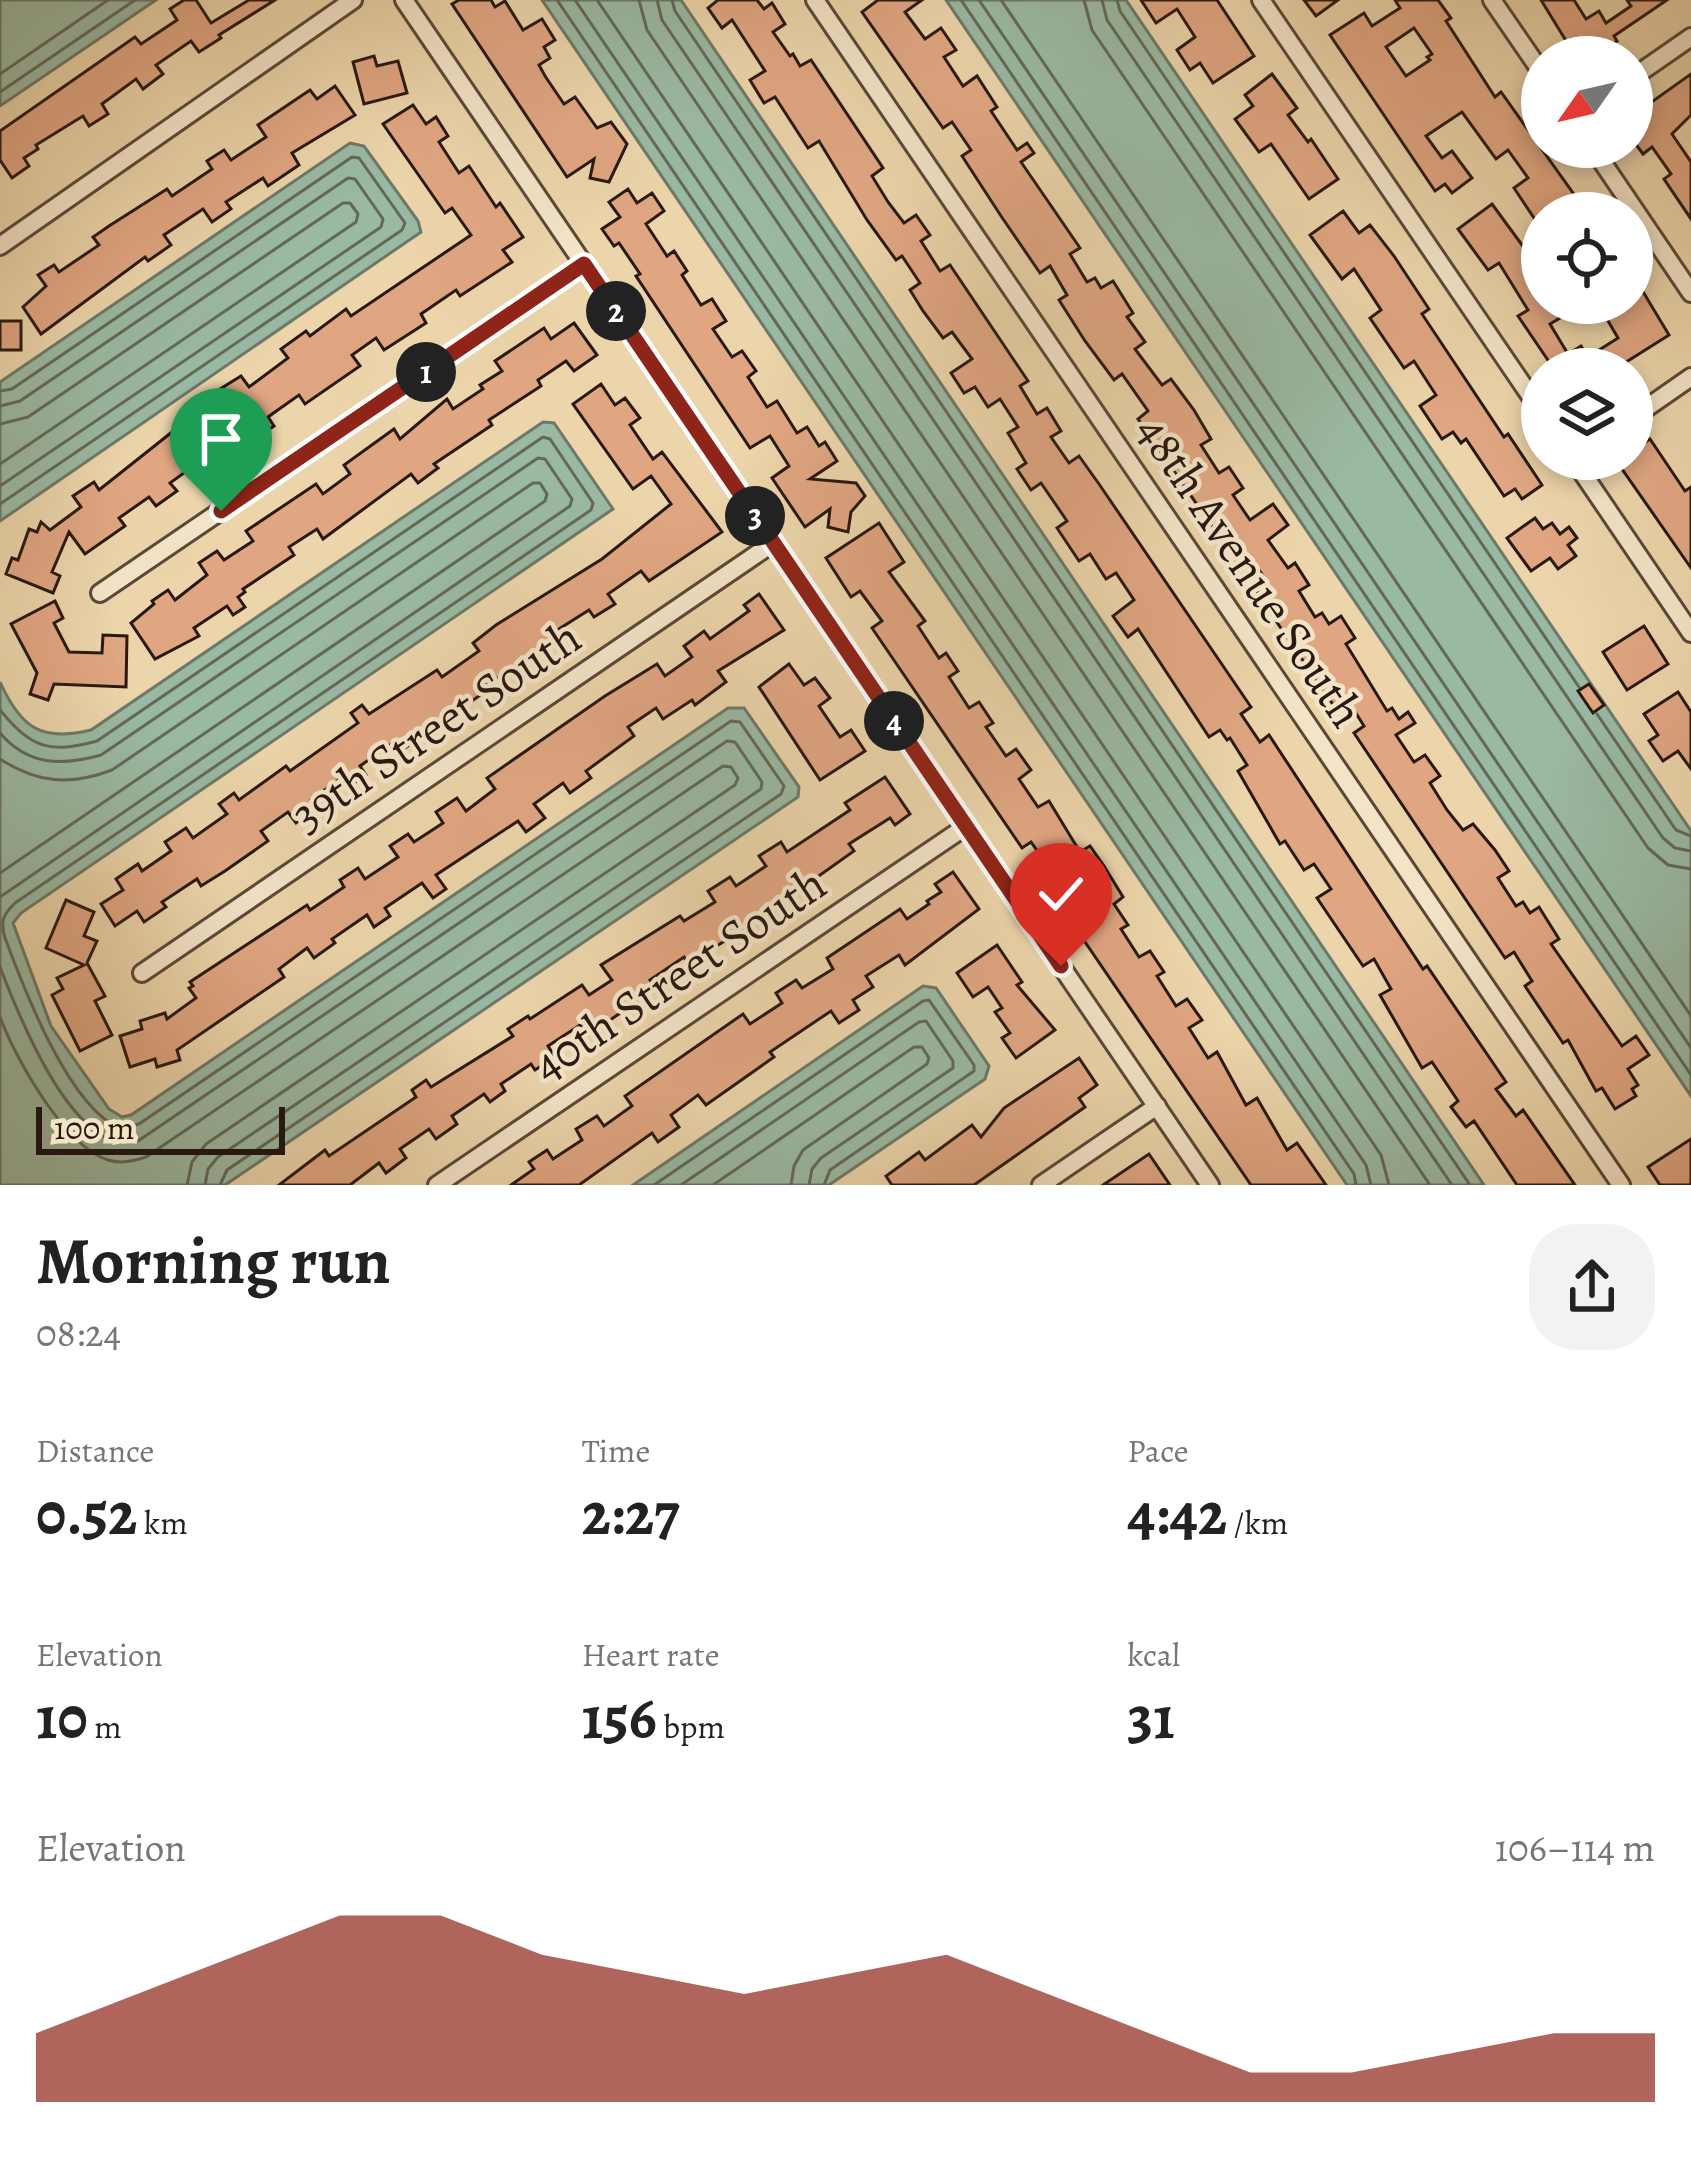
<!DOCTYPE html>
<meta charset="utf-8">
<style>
body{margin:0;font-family:Alegreya,serif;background:#f2f2f2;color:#222;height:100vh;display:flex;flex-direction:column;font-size:45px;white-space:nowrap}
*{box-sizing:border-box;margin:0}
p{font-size:39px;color:#767676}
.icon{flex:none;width:66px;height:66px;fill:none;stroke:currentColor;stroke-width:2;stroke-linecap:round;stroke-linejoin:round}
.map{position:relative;height:1185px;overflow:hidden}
.panel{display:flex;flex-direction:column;background:#fff;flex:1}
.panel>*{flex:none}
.needle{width:78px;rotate:236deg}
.fabs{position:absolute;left:1521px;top:36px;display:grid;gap:24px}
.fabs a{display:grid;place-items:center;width:132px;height:132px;border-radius:50%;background:#fff;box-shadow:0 6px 18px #0003;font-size:60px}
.scale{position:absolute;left:36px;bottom:30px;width:249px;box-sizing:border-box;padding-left:12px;border:6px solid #291910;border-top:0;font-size:33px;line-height:42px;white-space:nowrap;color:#291910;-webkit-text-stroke:9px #f3e4c8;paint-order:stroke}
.pin{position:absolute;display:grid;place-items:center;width:102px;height:102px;color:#fff;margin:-123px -51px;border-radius:50% 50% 50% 0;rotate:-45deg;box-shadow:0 0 12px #0007}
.pin .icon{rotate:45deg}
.km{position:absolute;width:60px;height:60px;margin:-30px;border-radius:50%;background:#222;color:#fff;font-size:33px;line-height:60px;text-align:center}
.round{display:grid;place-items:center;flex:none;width:126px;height:126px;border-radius:48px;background:#f2f2f2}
.summary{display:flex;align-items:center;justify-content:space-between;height:204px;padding:0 36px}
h1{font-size:66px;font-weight:600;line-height:90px}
.stats{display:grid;grid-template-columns:repeat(3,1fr);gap:18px;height:204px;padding:12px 36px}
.stats div{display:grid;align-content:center}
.stats b{font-size:60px;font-weight:600}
.stats small{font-size:33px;font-weight:400}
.stats p{font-size:33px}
.chart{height:336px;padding:24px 36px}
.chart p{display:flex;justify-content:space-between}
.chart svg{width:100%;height:216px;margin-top:12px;fill:#8f2418;opacity:.7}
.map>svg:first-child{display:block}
.water{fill:#9ab9a3;stroke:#6d7968;stroke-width:3}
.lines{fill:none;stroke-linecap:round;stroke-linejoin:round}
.shore{stroke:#62695a;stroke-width:3}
.building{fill:#e0a682;stroke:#291910;stroke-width:3;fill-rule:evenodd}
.minor-casing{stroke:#5a4837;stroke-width:22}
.minor{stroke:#f3e4c8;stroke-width:16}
.route-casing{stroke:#fff;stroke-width:24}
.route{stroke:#8f2418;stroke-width:15}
.labels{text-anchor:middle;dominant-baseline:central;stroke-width:9;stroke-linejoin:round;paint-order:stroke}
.street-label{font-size:48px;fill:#291910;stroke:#f3e4c8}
</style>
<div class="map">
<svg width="1691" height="1185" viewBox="0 0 1691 1185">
<rect width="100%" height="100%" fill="#ecd5ab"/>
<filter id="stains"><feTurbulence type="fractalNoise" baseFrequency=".00167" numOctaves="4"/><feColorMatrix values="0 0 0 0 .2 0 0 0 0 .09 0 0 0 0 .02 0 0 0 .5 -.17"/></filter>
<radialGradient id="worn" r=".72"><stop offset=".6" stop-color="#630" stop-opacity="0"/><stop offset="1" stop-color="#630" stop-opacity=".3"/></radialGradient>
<g class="water">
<path d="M 0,0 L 156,0 L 0,106 Z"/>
<path d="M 542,0 L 681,0 L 1484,1185 L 1347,1185 Z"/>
<path d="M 946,0 L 1126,0 L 1691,831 L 1691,1096 Z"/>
<path d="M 350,143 L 364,146 L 418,221 L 421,232 L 0,521 L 0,382 Z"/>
<path d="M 543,422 L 554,423 L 613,509 L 21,913 L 13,923 L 51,1026 L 109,1109 L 122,1117 L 131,1115 L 728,708 L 744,708 L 799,787 L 798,797 L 225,1185 L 0,1185 L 0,682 C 21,728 41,742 91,730 Z"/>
<path d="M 923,986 L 936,988 L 989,1066 L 985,1079 L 829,1185 L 633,1185 Z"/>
</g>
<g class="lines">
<g class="shore">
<path d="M 557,0 L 1354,1174 L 1356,1185"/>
<path d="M 575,0 L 1366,1165 L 1371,1185"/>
<path d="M 597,0 L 1381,1155 L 1389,1185"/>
<path d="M 639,0 L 647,30 L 1430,1185"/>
<path d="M 657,0 L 662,20 L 1452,1185"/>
<path d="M 672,0 L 675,11 L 1470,1185"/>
<path d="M 961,0 L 1691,1075"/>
<path d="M 979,0 L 1691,1048"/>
<path d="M 1001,0 L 1691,1016"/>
<path d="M 1084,0 L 1092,30 L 1648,848 L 1668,865 L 1691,869"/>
<path d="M 1102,0 L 1107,20 L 1663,838 L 1675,848 L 1691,851"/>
<path d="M 1117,0 L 1120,11 L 1579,687"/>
<path d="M 0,74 L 108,0"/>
<path d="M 0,92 L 135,0"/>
<path d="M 0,391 L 12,389 L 352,157 L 359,158 L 405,223 L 402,230 L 0,504"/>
<path d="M 0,406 L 20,401 L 348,178 L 355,179 L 383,219 L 381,227 L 0,486"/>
<path d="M 0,424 L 28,417 L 343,203 L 350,203 L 358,214 L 356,222 L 0,464"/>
<path d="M 0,710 C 31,748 49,754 97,741 L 543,437 L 550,439 L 593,503 L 591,510 L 15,903 C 3,915 0,921 5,938 C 24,989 69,1108 121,1129 L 139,1124 L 731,721 L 740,722 L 784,786 L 781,794 L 227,1170 L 220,1185"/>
<path d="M 1597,714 L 1676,830 L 1691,836"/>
<path d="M 0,733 C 28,766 62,766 101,755 L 538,458 L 545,459 L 572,499 L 570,506 L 0,897"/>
<path d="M 0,759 C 37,783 70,786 112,770 L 533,483 L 540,483 L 547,494 L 545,501 L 0,873"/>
<path d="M 0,967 C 18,1014 74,1159 138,1141 L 727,741 L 735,742 L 762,782 L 761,789 L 218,1157 L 208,1169 L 205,1185"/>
<path d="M 0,1017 C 15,1058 65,1147 108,1160 C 121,1164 133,1161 146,1157 L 723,766 L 731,767 L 738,778 L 735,785 L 206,1144 L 192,1162 L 187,1185"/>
<path d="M 654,1185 L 923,1001 L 929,1000 L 974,1065 L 974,1071 L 830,1170 L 824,1185"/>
<path d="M 681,1185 L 919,1022 L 926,1021 L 953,1061 L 953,1068 L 821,1158 L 812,1169 L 809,1185"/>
<path d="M 713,1185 L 914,1047 L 922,1047 L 929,1058 L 927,1064 L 803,1150 L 794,1166 L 791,1185"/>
</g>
</g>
<g class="building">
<path d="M 184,0 L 196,0 L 211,23 L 249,0 L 275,0 L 219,35 L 221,38 L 199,52 L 191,41 L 156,65 L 163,74 L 143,89 L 136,79 L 102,104 L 108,114 L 89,126 L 83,116 L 36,145 L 38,149 L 24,158 L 29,166 L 12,178 L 0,160 L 0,131 L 135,37 L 141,44 L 177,20 L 170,9 Z"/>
<path d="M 459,0 L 491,0 L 495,7 L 505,1 L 523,30 L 542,19 L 555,40 L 544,47 L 550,58 L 539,65 L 545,76 L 564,104 L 575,97 L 597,128 L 611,122 L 627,144 L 609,182 L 590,178 L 594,159 L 567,177 L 452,4 Z"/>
<path d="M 718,0 L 757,0 L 764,9 L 772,3 L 785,24 L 773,32 L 790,56 L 793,54 L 800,66 L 811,60 L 883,168 L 872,176 L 888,202 L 904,223 L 916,215 L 930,235 L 921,241 L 940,271 L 950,265 L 1028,381 L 1020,386 L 1037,414 L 1047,408 L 1061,431 L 1051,437 L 1069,463 L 1079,456 L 1099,484 L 1251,707 L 1241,714 L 1260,742 L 1269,735 L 1423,969 L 1427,966 L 1506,1082 L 1496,1089 L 1516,1116 L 1523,1110 L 1575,1185 L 1517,1185 L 1474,1121 L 1466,1127 L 1451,1107 L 1458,1101 L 1432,1062 L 1422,1068 L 1380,995 L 1391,989 L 1374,959 L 1363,966 L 1317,898 L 1331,889 L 1314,864 L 1304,870 L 1285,841 L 1280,844 L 1238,771 L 1247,765 L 1230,738 L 1227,740 L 1220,730 L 1209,737 L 1138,629 L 1128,637 L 1113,616 L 1134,600 L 1116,573 L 1106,579 L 1090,554 L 1079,561 L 1057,528 L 1067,521 L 1041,483 L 1031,490 L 1017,469 L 1026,463 L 1008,433 L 1018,427 L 1000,399 L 988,407 L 975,387 L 964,393 L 951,373 L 972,359 L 952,332 L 943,338 L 923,311 L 910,290 L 920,283 L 902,256 L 896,260 L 867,220 L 819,141 L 808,148 L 775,97 L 764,103 L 750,80 L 765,71 L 732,20 L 722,28 L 708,8 Z"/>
<path d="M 878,0 L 922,0 L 905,12 L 925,39 L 941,28 L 956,50 L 944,57 L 963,86 L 977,76 L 997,107 L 991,111 L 1017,150 L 1027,143 L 1034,153 L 1021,162 L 1080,248 L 1070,254 L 1087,282 L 1095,278 L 1101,288 L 1113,281 L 1133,313 L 1127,317 L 1145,342 L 1135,349 L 1162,385 L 1171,379 L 1194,410 L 1211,439 L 1201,445 L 1219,473 L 1229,467 L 1243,488 L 1233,495 L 1250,520 L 1273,504 L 1288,525 L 1268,540 L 1288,568 L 1295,563 L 1309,585 L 1299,591 L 1315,617 L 1322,613 L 1329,624 L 1341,616 L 1355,638 L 1346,644 L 1387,711 L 1392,708 L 1399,719 L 1408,712 L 1415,723 L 1396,735 L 1414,762 L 1425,755 L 1440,776 L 1430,783 L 1447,810 L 1463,830 L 1473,824 L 1495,850 L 1509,871 L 1498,878 L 1516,906 L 1523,902 L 1530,913 L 1539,907 L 1559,939 L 1551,944 L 1622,1046 L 1636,1036 L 1649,1055 L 1628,1069 L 1638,1085 L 1632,1089 L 1636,1096 L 1615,1109 L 1602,1088 L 1596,1091 L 1568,1040 L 1563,1043 L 1525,986 L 1532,981 L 1514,952 L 1505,958 L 1354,733 L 1364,726 L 1347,699 L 1334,706 L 1276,621 L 1255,588 L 1267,581 L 1248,555 L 1237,562 L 1216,532 L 1138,419 L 1148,411 L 1122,374 L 1114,380 L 1085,341 L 1059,300 L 1067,295 L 1050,266 L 1040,273 L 1001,216 L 962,156 L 971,150 L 952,122 L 943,128 L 862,12 Z"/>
<path d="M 1141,0 L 1217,0 L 1254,56 L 1213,83 L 1200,63 L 1190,70 L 1177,50 L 1195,37 L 1177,9 L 1156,23 Z"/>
<path d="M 1304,0 L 1338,0 L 1316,16 Z"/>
<path d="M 1395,0 L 1438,0 L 1451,18 L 1446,21 L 1495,97 L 1501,92 L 1578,200 L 1559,213 L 1542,213 L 1542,230 L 1514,188 L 1528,178 L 1508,150 L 1496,159 L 1462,112 L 1426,136 L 1442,158 L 1452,151 L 1472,178 L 1452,193 L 1445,184 L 1435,191 L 1330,35 L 1364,13 L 1372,26 L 1400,8 ZM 1414,28 L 1432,54 L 1427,57 L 1430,60 L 1406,76 L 1386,47 Z"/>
<path d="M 1541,0 L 1574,0 L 1586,19 L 1599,11 L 1606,23 L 1631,6 L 1627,0 L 1667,0 L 1614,36 L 1617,41 L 1591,57 L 1576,57 Z"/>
<path d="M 374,56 L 377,66 L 398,61 L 407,93 L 364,104 L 353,62 Z"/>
<path d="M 1272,74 L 1297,108 L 1288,115 L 1308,142 L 1311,139 L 1338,179 L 1309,199 L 1271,144 L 1259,152 L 1235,119 L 1253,106 L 1245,95 Z"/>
<path d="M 1691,74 L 1691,115 L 1672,134 L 1691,162 L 1691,219 L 1664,179 L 1671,174 L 1652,147 L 1643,154 L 1632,139 L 1632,116 Z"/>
<path d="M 335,86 L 355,115 L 292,153 L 299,165 L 268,186 L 263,178 L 226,202 L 231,209 L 212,222 L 203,209 L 164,235 L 171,245 L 148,261 L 145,257 L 41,334 L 23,307 L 46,286 L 38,275 L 54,265 L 59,272 L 99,245 L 93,237 L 109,226 L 167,189 L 172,196 L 212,169 L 207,161 L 224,150 L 231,160 L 266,137 L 258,125 L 310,90 L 317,99 Z"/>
<path d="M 413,105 L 426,124 L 436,117 L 448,136 L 439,142 L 459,173 L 469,166 L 496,207 L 500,203 L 523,237 L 503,250 L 512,262 L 460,296 L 456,290 L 421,314 L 426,323 L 384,350 L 376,338 L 352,355 L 360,366 L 305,404 L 299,395 L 268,417 L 274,426 L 253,440 L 246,430 L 220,446 L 228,457 L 207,473 L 199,462 L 170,483 L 177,491 L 156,506 L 149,497 L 119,518 L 125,526 L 85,554 L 69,532 L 52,572 L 60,576 L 53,593 L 6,574 L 12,558 L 18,560 L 29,529 L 37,532 L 41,522 L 50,530 L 81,507 L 73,496 L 94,482 L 99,490 L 196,413 L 199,417 L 226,400 L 220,389 L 241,376 L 249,387 L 288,358 L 281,349 L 306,331 L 310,336 L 346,309 L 351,316 L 471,235 L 452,208 L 445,213 L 383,124 Z"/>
<path d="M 628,189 L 637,203 L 652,193 L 664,211 L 646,224 L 667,256 L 674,251 L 687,271 L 682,275 L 701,305 L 712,299 L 726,321 L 713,329 L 732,357 L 742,351 L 756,371 L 748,377 L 767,407 L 777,401 L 797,433 L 807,427 L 819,446 L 825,442 L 837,461 L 810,479 L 856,483 L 865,496 L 851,512 L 848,532 L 828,527 L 830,509 L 805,527 L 772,478 L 789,466 L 770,436 L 750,448 L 636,276 L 640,274 L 619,243 L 614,246 L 602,229 L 620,217 L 609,202 Z"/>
<path d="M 1492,204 L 1536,264 L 1542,260 L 1542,303 L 1550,303 L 1560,318 L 1550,324 L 1568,354 L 1581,346 L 1588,357 L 1618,338 L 1604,314 L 1621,303 L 1632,303 L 1632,296 L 1642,290 L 1669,335 L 1615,369 L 1554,369 L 1518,316 L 1528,310 L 1499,263 L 1488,270 L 1458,229 Z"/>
<path d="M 1343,211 L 1359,233 L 1370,225 L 1394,256 L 1429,309 L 1422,314 L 1504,437 L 1508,434 L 1542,485 L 1522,499 L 1515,489 L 1504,496 L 1466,439 L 1461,443 L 1453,432 L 1442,439 L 1420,406 L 1436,395 L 1414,361 L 1404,368 L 1370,318 L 1381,310 L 1354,269 L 1342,279 L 1310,235 Z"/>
<rect x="0" y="321" width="21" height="29"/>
<path d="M 574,323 L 597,355 L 574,371 L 566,361 L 538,380 L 541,386 L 489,420 L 492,425 L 434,464 L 438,468 L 418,483 L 411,474 L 323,539 L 317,529 L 289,547 L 294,555 L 243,589 L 245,592 L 238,597 L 245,607 L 233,615 L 227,606 L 194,628 L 199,636 L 155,659 L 131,623 L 154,604 L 152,601 L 168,590 L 175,600 L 207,575 L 199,563 L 217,551 L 224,560 L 253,541 L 246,531 L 316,484 L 323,494 L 350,474 L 344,465 L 394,429 L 400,439 L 447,399 L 453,409 L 483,389 L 480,385 L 502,371 L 495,361 L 544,328 L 551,339 Z"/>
<path d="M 601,384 L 615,405 L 625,398 L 640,418 L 630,425 L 653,459 L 662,452 L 722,532 L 649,581 L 641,571 L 608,594 L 615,604 L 594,617 L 589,610 L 559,629 L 565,638 L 486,685 L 489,689 L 398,753 L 391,744 L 360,766 L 366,775 L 347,788 L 340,779 L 311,800 L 316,808 L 296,823 L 288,812 L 261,831 L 268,841 L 225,871 L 201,886 L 197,879 L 162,902 L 166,907 L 144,922 L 137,911 L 115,926 L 101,904 L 123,890 L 116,879 L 138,864 L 142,871 L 171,851 L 165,842 L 186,828 L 193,838 L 227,814 L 219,804 L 234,793 L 239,800 L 286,766 L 290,771 L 358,723 L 351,713 L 362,705 L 369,714 L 437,670 L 442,677 L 479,651 L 473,643 L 496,625 L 602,559 L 671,504 L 651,476 L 633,489 L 573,404 Z"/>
<path d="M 1650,439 L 1685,491 L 1691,487 L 1691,568 L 1615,459 L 1632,459 L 1632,451 Z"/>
<path d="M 1535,518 L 1543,529 L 1552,523 L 1560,534 L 1569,527 L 1577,538 L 1568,545 L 1576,556 L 1558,569 L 1550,558 L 1531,571 L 1507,538 Z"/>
<path d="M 879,523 L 904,562 L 889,572 L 925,621 L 918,626 L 939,658 L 946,653 L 958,671 L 949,677 L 969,708 L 979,702 L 993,723 L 986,727 L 1006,756 L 1016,749 L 1031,770 L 1019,779 L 1038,807 L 1049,801 L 1080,852 L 1090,846 L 1104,866 L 1123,897 L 1114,904 L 1128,925 L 1121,929 L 1139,957 L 1150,951 L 1164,972 L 1157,976 L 1176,1006 L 1187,999 L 1202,1020 L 1189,1028 L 1208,1058 L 1217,1052 L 1246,1105 L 1257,1098 L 1287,1150 L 1297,1143 L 1326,1185 L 1251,1185 L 1042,879 L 1052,872 L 1031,842 L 1022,848 L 872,628 L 882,621 L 860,591 L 851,597 L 826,558 Z"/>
<path d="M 759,594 L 784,630 L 718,671 L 726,682 L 695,705 L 692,700 L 663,719 L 656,708 L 628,727 L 634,736 L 586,771 L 591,778 L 570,793 L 563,783 L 534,804 L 545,818 L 526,832 L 518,821 L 436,875 L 446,889 L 433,898 L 422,883 L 385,908 L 390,916 L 374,927 L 367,915 L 332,939 L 335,943 L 314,958 L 307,948 L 279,969 L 284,977 L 177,1050 L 180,1060 L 157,1067 L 155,1059 L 130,1067 L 120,1036 L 142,1029 L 140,1021 L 165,1013 L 167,1019 L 196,998 L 189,988 L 193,986 L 190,982 L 307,905 L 310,910 L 344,887 L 340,880 L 358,868 L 365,879 L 398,857 L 390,846 L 408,834 L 414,842 L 443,823 L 436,812 L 457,798 L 466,811 L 495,789 L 487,778 L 605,696 L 657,664 L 665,676 L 692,657 L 684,646 L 704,631 L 710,639 L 749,611 L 744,605 Z"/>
<path d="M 55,601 L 63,618 L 54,623 L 69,652 L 102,653 L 103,635 L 127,636 L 126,687 L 54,684 L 48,700 L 30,694 L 37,673 L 11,624 Z"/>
<path d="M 1644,626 L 1668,664 L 1627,690 L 1603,652 Z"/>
<path d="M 789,664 L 804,685 L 815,678 L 830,698 L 819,706 L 840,737 L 851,730 L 865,751 L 820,780 L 759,687 Z"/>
<path d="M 1589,684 L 1604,705 L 1593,713 L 1578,691 Z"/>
<path d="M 1678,692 L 1691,712 L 1691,769 L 1678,751 L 1663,761 L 1649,741 L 1658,735 L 1644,714 Z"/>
<path d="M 885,777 L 910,814 L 895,825 L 890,818 L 849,844 L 854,851 L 757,920 L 689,964 L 684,957 L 650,980 L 655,989 L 587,1036 L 580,1025 L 548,1046 L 555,1057 L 535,1070 L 531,1064 L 501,1084 L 505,1091 L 490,1102 L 484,1094 L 452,1116 L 457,1124 L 436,1139 L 429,1129 L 400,1149 L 406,1158 L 386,1173 L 379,1163 L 350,1185 L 279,1185 L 325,1150 L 329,1156 L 416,1097 L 412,1090 L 426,1080 L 431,1087 L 513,1036 L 508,1029 L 528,1016 L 530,1019 L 582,985 L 589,995 L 612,980 L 601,965 L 680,916 L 684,921 L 715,902 L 708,891 L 730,877 L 736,886 L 766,866 L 759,856 L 781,842 L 787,852 L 850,810 L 845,803 Z"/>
<path d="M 953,872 L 979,909 L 905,965 L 899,955 L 866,976 L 873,987 L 853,1000 L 859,1010 L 839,1023 L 831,1011 L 770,1052 L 774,1057 L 706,1105 L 698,1095 L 671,1115 L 679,1127 L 658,1142 L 652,1133 L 579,1185 L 511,1185 L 534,1169 L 529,1162 L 547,1150 L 553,1159 L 582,1140 L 576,1129 L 597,1116 L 604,1126 L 632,1106 L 625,1096 L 743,1014 L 750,1024 L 782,1003 L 776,993 L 796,980 L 802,988 L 833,969 L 827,958 L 900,909 L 907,919 L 929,904 L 927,901 L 941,892 L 935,884 Z"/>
<path d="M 66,900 L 94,912 L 84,936 L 97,941 L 87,963 L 105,996 L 95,1001 L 112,1035 L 80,1051 L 52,995 L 63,989 L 57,978 L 84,965 L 46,948 Z"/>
<path d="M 997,945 L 1022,982 L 1017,985 L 1055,1030 L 1016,1058 L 1002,1038 L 1010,1033 L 995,1012 L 1002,1008 L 988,987 L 973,997 L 957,973 Z"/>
<path d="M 1079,1058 L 1097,1085 L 1079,1098 L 1085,1107 L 974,1185 L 892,1185 L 886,1176 L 919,1152 L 925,1160 L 972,1125 L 981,1137 L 1004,1108 Z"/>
<path d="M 1691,1139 L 1691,1185 L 1660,1185 L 1648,1167 Z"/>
<path d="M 1149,1154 L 1170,1185 L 1103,1185 Z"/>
</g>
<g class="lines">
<g class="minor-casing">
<g id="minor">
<path d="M 404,0 L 1210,1185"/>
<path d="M 815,0 L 1621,1185"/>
<path d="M 1261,0 L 1542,413"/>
<path d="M 1492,0 L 1542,73"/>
<path d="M 1632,78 L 1691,37"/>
<path d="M 1592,147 L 1691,293"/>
<path d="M 0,246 L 353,0"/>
<path d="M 1632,418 L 1691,377"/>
<path d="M 1573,459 L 1691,633"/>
<path d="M 100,593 L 584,264"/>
<path d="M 142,973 L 773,543"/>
<path d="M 437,1185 L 965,827"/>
<path d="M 1041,1185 L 1157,1106"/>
</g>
</g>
<use href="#minor" class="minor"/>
</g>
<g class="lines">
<g class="route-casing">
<path id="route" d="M 221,511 L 584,264 L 1061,966"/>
</g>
<use href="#route" class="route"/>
</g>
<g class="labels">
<g class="street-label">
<text transform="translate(1250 571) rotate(56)">48th Avenue South</text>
<text transform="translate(436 726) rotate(-34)">39th Street South</text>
<text transform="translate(679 974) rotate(-34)">40th Street South</text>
</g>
</g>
<rect width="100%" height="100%" filter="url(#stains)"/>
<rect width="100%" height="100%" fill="url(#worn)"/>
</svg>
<div class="fabs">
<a><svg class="needle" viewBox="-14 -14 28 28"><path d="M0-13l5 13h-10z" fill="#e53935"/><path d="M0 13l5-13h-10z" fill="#767676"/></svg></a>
<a><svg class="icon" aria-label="locate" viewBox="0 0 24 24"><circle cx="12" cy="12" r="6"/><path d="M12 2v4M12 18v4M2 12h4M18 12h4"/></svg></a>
<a><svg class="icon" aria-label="layers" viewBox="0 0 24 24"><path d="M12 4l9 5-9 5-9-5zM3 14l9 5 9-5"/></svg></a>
</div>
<div class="scale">100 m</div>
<div class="pin" style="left:221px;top:511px;background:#1e9e55"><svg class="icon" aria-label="arrive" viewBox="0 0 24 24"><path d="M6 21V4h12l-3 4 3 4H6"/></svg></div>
<div class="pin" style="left:1061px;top:966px;background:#d93025"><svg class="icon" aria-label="check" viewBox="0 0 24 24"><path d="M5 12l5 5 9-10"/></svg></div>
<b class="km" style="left:426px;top:372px">1</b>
<b class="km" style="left:616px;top:311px">2</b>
<b class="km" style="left:755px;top:516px">3</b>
<b class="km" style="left:894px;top:721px">4</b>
</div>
<section class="panel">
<div class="summary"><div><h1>Morning run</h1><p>08:24</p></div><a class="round"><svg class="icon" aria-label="share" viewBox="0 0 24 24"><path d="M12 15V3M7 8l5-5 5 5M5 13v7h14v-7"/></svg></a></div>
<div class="stats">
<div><p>Distance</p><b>0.52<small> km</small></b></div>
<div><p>Time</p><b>2:27</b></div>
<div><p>Pace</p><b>4:42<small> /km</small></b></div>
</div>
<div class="stats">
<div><p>Elevation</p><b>10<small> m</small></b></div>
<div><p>Heart rate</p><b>156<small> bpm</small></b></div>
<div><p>kcal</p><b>31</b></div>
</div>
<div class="chart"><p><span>Elevation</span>106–114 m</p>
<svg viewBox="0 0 160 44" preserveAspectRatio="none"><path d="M0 44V30L10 22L20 14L30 6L40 6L50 14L60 18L70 22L80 18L90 14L100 22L110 30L120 38L130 38L140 34L150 30L160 30V44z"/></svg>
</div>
</section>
